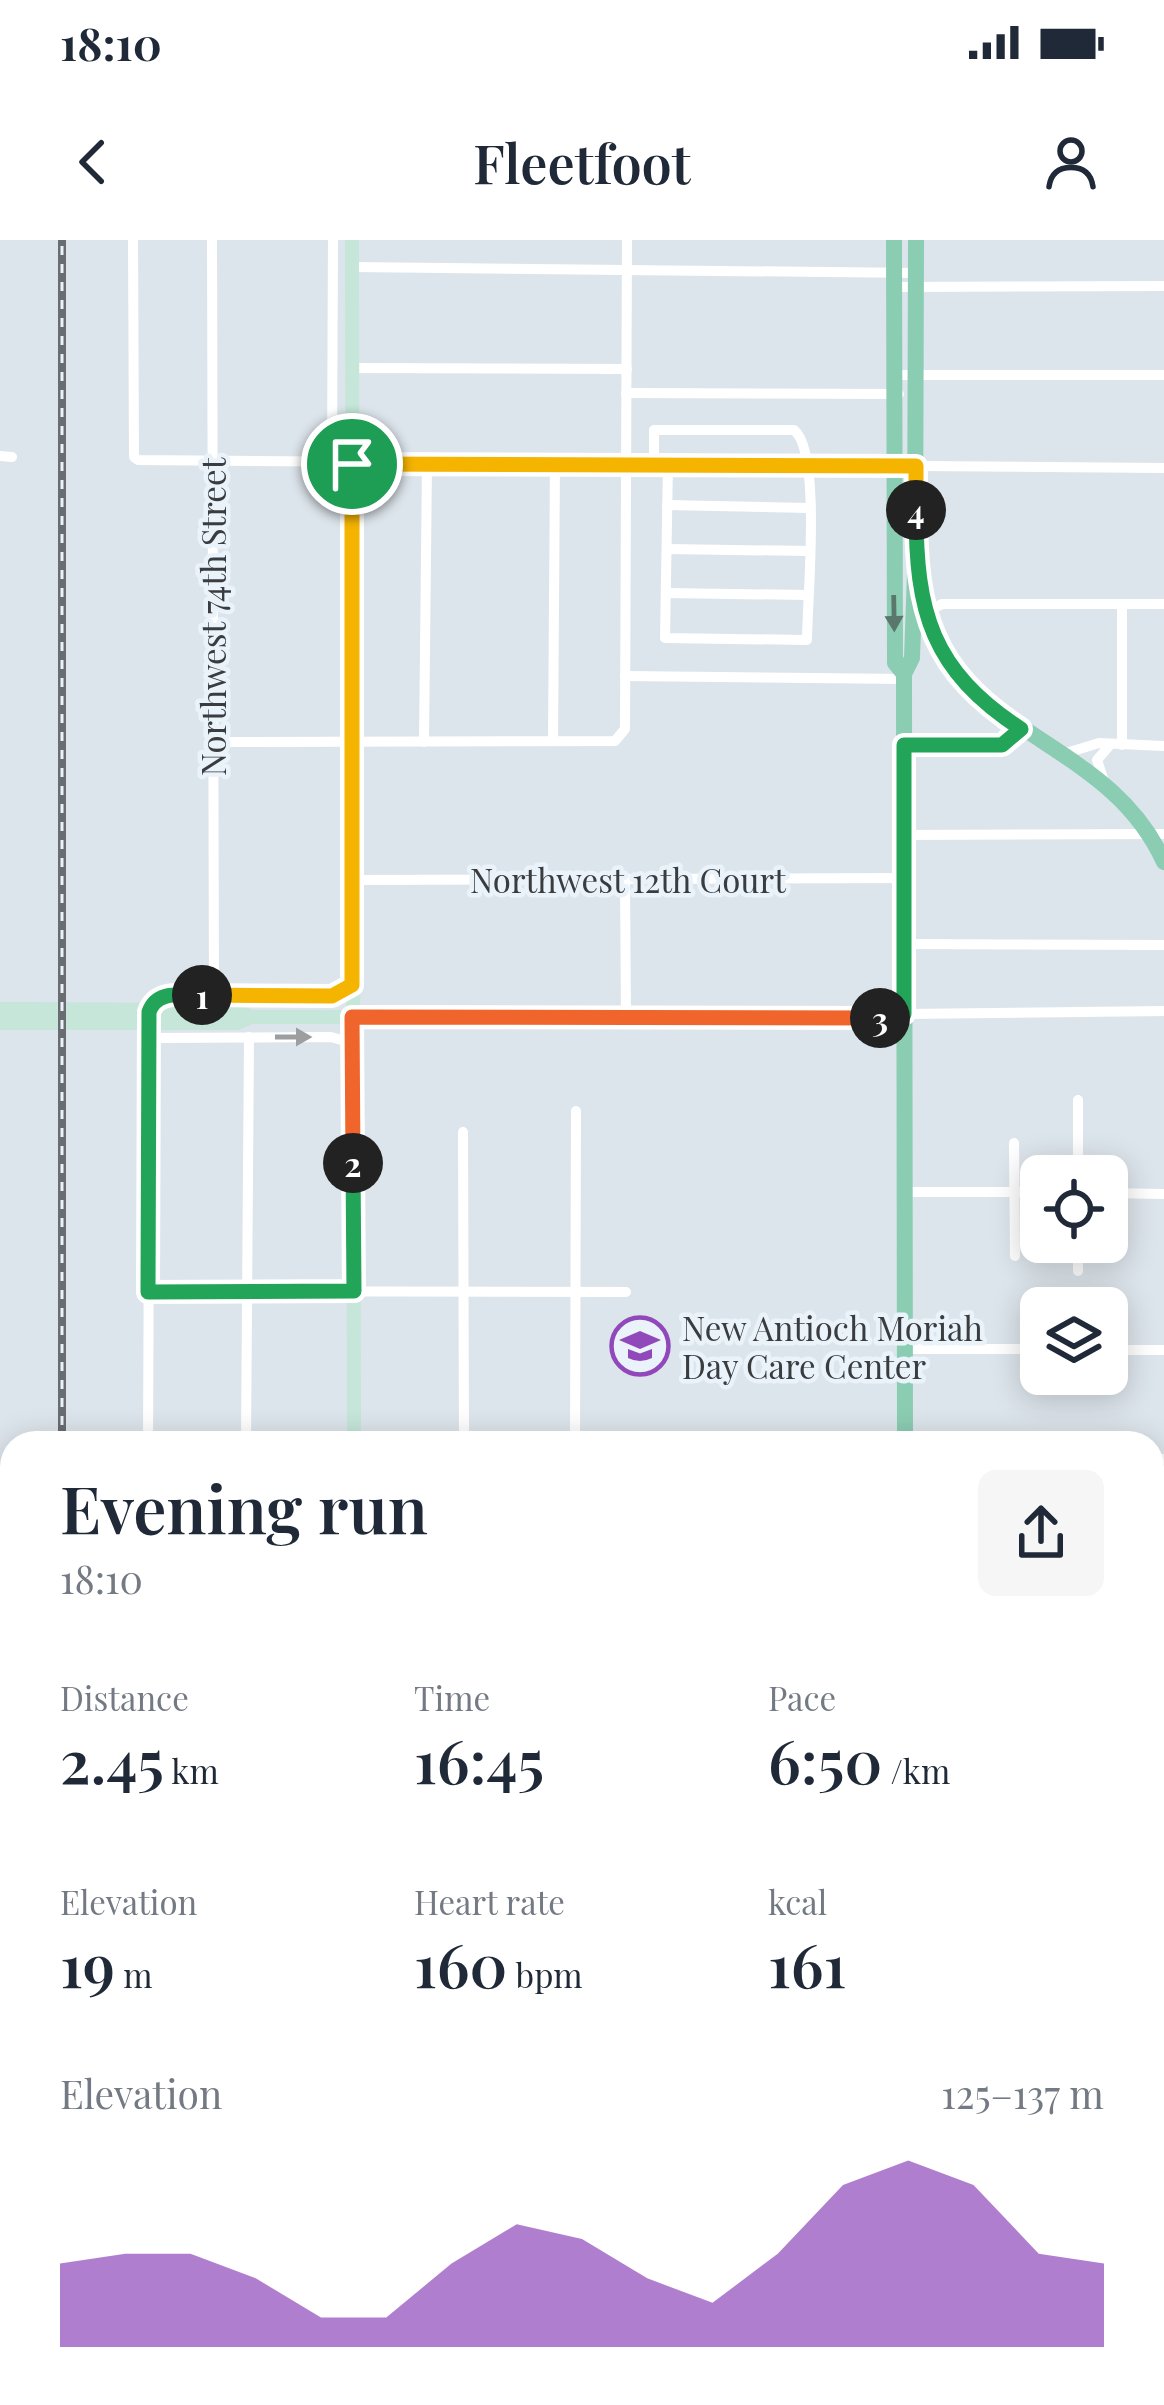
<!DOCTYPE html>
<meta charset="utf-8">
<style>
body{margin:0;font-family:"Playfair Display",serif;background:#f6f6f7;color:#1f2937;height:100vh;display:flex;flex-direction:column;font-size:45px;white-space:nowrap}
*{box-sizing:border-box;margin:0}
p{font-size:39px;color:#747a83}
.icon{flex:none;width:66px;height:66px;fill:none;stroke:currentColor;stroke-width:2;stroke-linecap:round;stroke-linejoin:round}
.map{position:relative;flex:1;overflow:hidden}
.drawer{position:absolute;left:0px;top:1191px;width:1164px;height:975px;display:flex;flex-direction:column;background:#fff;border-radius:36px 36px 0 0;box-shadow:0 6px 30px #0003}
.drawer>*{flex:none}
.buttons{position:absolute;left:1020px;top:915px;display:grid;gap:24px}
.buttons a{display:grid;place-items:center;width:108px;height:108px;border-radius:18px;background:#fff;box-shadow:0 6px 30px #0003;font-size:60px}
.pin{position:absolute;display:grid;place-items:center;width:102px;height:102px;color:#fff;margin:-51px;border:6px solid #fff;border-radius:50%;box-shadow:0 3px 12px #0007}
.km{position:absolute;width:60px;height:60px;margin:-30px;border-radius:50%;background:#222;color:#fff;font-size:33px;line-height:60px;text-align:center}
.round{display:grid;place-items:center;flex:none;width:126px;height:126px;border-radius:18px;background:#f6f6f7}
.summary{display:flex;align-items:center;justify-content:space-between;height:204px;padding:0 60px}
h1{font-size:66px;font-weight:600;line-height:90px}
.metrics{display:grid;grid-template-columns:repeat(3,1fr);gap:18px;height:204px;padding:12px 60px}
.metrics div{display:grid;align-content:center}
.metrics b{font-size:60px;font-weight:600}
.metrics small{font-size:33px;font-weight:400}
.metrics p{font-size:33px}
.chart{height:336px;padding:24px 60px}
.chart p{display:flex;justify-content:space-between}
.chart svg{width:100%;height:216px;margin-top:12px;fill:#9048ba;opacity:.7}
.status{display:flex;justify-content:space-between;align-items:center;height:84px;padding:0 60px;background:#fff;direction:ltr}
.status svg{height:33px;fill:currentColor}
header{display:flex;justify-content:space-between;align-items:center;height:156px;padding:0 60px;background:#fff;font-size:54px;font-weight:600}
.map>svg:first-child{display:block}
.lines{fill:none;stroke-linecap:round;stroke-linejoin:round}
.street{stroke:#fff;stroke-width:10}
.secondary{stroke:#c5e6d9;stroke-width:14}
.primary{stroke:#8bcdb3;stroke-width:16}
.highway{stroke:#3dac81;stroke-width:18}
.rail-casing{stroke:#696d71;stroke-width:8}
.rail{stroke:#eaf2fa;stroke-width:3;stroke-dasharray:9;stroke-linecap:butt}
.oneway{fill:#5a776e}
.oneway2{fill:#9c9ea0}
.split-1-casing{stroke:#fff;stroke-width:24}
.split-2-casing{stroke:#fff;stroke-width:24}
.split-3-casing{stroke:#fff;stroke-width:24}
.split-4-casing{stroke:#fff;stroke-width:24}
.split-5-casing{stroke:#fff;stroke-width:24}
.split-1{stroke:#f5b400;stroke-width:15}
.split-2{stroke:#22a559;stroke-width:15}
.split-3{stroke:#f0652b;stroke-width:15}
.split-4{stroke:#22a559;stroke-width:15}
.split-5{stroke:#f5b400;stroke-width:15}
.labels{text-anchor:middle;dominant-baseline:central;stroke-width:9;stroke-linejoin:round;paint-order:stroke}
.street-label{font-size:33px;fill:#3a3d40;stroke:#eaf2fa}
.poi-label{font-size:33px;fill:#3a3d40;stroke:#eaf2fa;text-anchor:start}
</style>
<div class="status"><b>18:10</b><svg viewBox="0 0 49 12"><path d="M0 12V9h3v3zM5 12V6h3v6zM10 12V3h3v9zM15 12V0h3v12zM26 1h20v11H26zM47 4h2v5h-2z"/></svg></div>
<header><svg class="icon" aria-label="back" viewBox="0 0 24 24"><path d="M15 5l-7 7 7 7"/></svg>Fleetfoot<svg class="icon" aria-label="person" viewBox="0 0 24 24"><circle cx="12" cy="8" r="4"/><path d="M4 21q1-7 8-7t8 7"/></svg></header>
<div class="map">
<svg width="1164" height="2165" viewBox="0 0 1164 2165">
<rect width="100%" height="100%" fill="#dde5ec"/>
<g class="lines">
<g class="street">
<path d="M 133,0 L 134,217 L 138,220 L 1164,228"/>
<path d="M 212,0 L 214,754"/>
<path d="M 352,27 L 916,33"/>
<path d="M 894,47 L 1164,46"/>
<path d="M 352,128 L 627,129"/>
<path d="M 894,135 L 1164,135"/>
<path d="M 626,153 L 899,154"/>
<path d="M 0,216 L 12,217"/>
<path d="M 332,224 L 333,0"/>
<path d="M 654,225 L 654,190 L 794,190 C 822,212 807,361 807,400 L 665,398 L 668,224"/>
<path d="M 667,265 L 809,268"/>
<path d="M 667,309 L 808,311"/>
<path d="M 666,353 L 807,355"/>
<path d="M 925,373 L 942,364 L 1164,364"/>
<path d="M 625,436 L 904,439"/>
<path d="M 553,501 L 555,222"/>
<path d="M 212,502 L 615,501 L 625,489 L 627,0"/>
<path d="M 424,502 L 427,223"/>
<path d="M 905,505 L 1002,505 L 1021,489"/>
<path d="M 1122,505 L 1122,365"/>
<path d="M 1063,514 L 1099,503 L 1164,506"/>
<path d="M 1104,541 L 1097,520 L 1109,506"/>
<path d="M 905,595 L 1164,594"/>
<path d="M 351,640 L 905,638"/>
<path d="M 625,640 L 626,777"/>
<path d="M 905,704 L 1164,705"/>
<path d="M 905,774 L 1164,771"/>
<path d="M 148,798 L 331,797 L 352,803"/>
<path d="M 463,892 L 464,1203"/>
<path d="M 1014,903 L 1015,1016"/>
<path d="M 1078,936 L 1078,860"/>
<path d="M 904,952 L 1041,952"/>
<path d="M 1107,953 L 1164,954"/>
<path d="M 1078,1031 L 1078,1002"/>
<path d="M 148,1051 L 626,1052"/>
<path d="M 905,1109 L 1041,1109"/>
<path d="M 1107,1110 L 1164,1110"/>
<path d="M 148,1203 L 150,766 L 171,756 L 332,756 L 352,745"/>
<path d="M 246,1203 L 249,797"/>
<path d="M 575,1203 L 576,871"/>
<path d="M 1152,1219 L 1164,1219"/>
<path d="M 1152,1327 L 1164,1327"/>
<path d="M 1152,1463 L 1164,1463"/>
<path d="M 1152,1601 L 1164,1601"/>
<path d="M 152,2165 L 152,2154"/>
<path d="M 702,2165 L 802,2154"/>
</g>
<g class="secondary">
<path d="M 352,0 L 354,1203"/>
<path d="M 0,769 L 237,770 L 251,777 L 882,778 L 905,774"/>
<path d="M 0,783 L 237,783 L 251,777"/>
<path d="M 352,2165 L 352,2154"/>
</g>
<g class="primary">
<path d="M 894,0 L 895,423 L 904,434"/>
<path d="M 920,352 C 956,502 1106,494 1164,622"/>
<path d="M 905,1203 L 904,434 L 912,418 L 915,333 L 916,0"/>
<path d="M 1152,1867 L 1164,1867"/>
<path d="M 0,1877 L 12,1877"/>
<path d="M 1152,1882 L 1164,1882"/>
<path d="M 1152,2018 L 1164,2030"/>
<path d="M 1152,2140 L 1164,2128"/>
<path d="M 905,2165 L 906,2154"/>
</g>
<g class="highway">
<path d="M 1152,2050 L 1164,2050"/>
<path d="M 1152,2080 L 1164,2079"/>
<path d="M 1152,2094 L 1164,2093"/>
<path d="M 452,2165 L 481,2154"/>
<path d="M 485,2165 L 513,2154"/>
<path d="M 537,2165 L 566,2154"/>
<path d="M 576,2165 L 605,2154"/>
<path d="M 638,2165 L 703,2154"/>
</g>
<g class="rail-casing">
<g id="rail">
<path d="M 62,1203 L 62,0"/>
<path d="M 56,2165 L 56,2154"/>
</g>
</g>
<use href="#rail" class="rail"/>
</g>
<defs><path id="oneway-solid" d="M-6-.8H1V-3.2L6.5 0L1 3.2V.8H-6Z" transform="scale(3)"/></defs>
<use class="oneway" href="#oneway-solid" transform="translate(894 373) rotate(89)"/>
<use class="oneway2" href="#oneway-solid" transform="translate(293 797)"/>
<g class="lines">
<g class="split-1-casing">
<path id="split-1" d="M 202,755 L 332,756 L 352,745 L 352,224"/>
</g>
<g class="split-2-casing">
<path id="split-2" d="M 202,755 C 182,756 157,749 149,772 L 148,1052 L 354,1051 L 353,923"/>
</g>
<g class="split-3-casing">
<path id="split-3" d="M 353,923 L 352,777 L 880,778"/>
</g>
<g class="split-4-casing">
<path id="split-4" d="M 880,778 L 904,774 L 904,505 L 1002,505 L 1021,489 C 931,430 916,372 916,270"/>
</g>
<g class="split-5-casing">
<path id="split-5" d="M 352,224 L 916,226 L 916,270"/>
</g>
<use href="#split-1" class="split-1"/>
<use href="#split-2" class="split-2"/>
<use href="#split-3" class="split-3"/>
<use href="#split-4" class="split-4"/>
<use href="#split-5" class="split-5"/>
</g>
<defs>
<g id="school-ring" transform="scale(3)"><circle r="9.5" fill="#eaf2fa" stroke="#9048ba" stroke-width="1.5"/><path d="M0-5L7-2L0 1L-7-2ZM-4 1L0 2.5L4 1V4Q0 6-4 4Z" fill="#9048ba"/></g>
</defs>
<g fill-rule="evenodd">
<use href="#school-ring" x="640" y="1106"/>
</g>
<g class="labels">
<g class="street-label">
<text transform="translate(212 377) rotate(-90)">Northwest 74th Street</text>
<text x="628" y="639">Northwest 12th Court</text>
</g>
<g class="poi-label">
<text x="682" y="1087">New Antioch Moriah<tspan x="682" dy="38">Day Care Center</tspan></text>
</g>
</g>
</svg>
<div class="buttons">
<a><svg class="icon" aria-label="locate" viewBox="0 0 24 24"><circle cx="12" cy="12" r="6"/><path d="M12 2v4M12 18v4M2 12h4M18 12h4"/></svg></a>
<a><svg class="icon" aria-label="layers" viewBox="0 0 24 24"><path d="M12 4l9 5-9 5-9-5zM3 14l9 5 9-5"/></svg></a>
</div>
<div class="pin" style="left:352px;top:224px;background:#1e9e55"><svg class="icon" aria-label="arrive" viewBox="0 0 24 24"><path d="M6 21V4h12l-3 4 3 4H6"/></svg></div>
<b class="km" style="left:202px;top:755px">1</b>
<b class="km" style="left:353px;top:923px">2</b>
<b class="km" style="left:880px;top:778px">3</b>
<b class="km" style="left:916px;top:270px">4</b>
<section class="drawer">
<div class="summary"><div><h1>Evening run</h1><p>18:10</p></div><a class="round"><svg class="icon" aria-label="share" viewBox="0 0 24 24"><path d="M12 15V3M7 8l5-5 5 5M5 13v7h14v-7"/></svg></a></div>
<div class="metrics">
<div><p>Distance</p><b>2.45<small> km</small></b></div>
<div><p>Time</p><b>16:45</b></div>
<div><p>Pace</p><b>6:50<small> /km</small></b></div>
</div>
<div class="metrics">
<div><p>Elevation</p><b>19<small> m</small></b></div>
<div><p>Heart rate</p><b>160<small> bpm</small></b></div>
<div><p>kcal</p><b>161</b></div>
</div>
<div class="chart"><p><span>Elevation</span>125–137 m</p>
<svg viewBox="0 0 160 44" preserveAspectRatio="none"><path d="M0 44V27L10 25L20 25L30 30L40 38L50 38L60 27L70 19L80 22L90 30L100 35L110 25L120 11L130 6L140 11L150 25L160 27V44z"/></svg>
</div>
</section>
</div>
